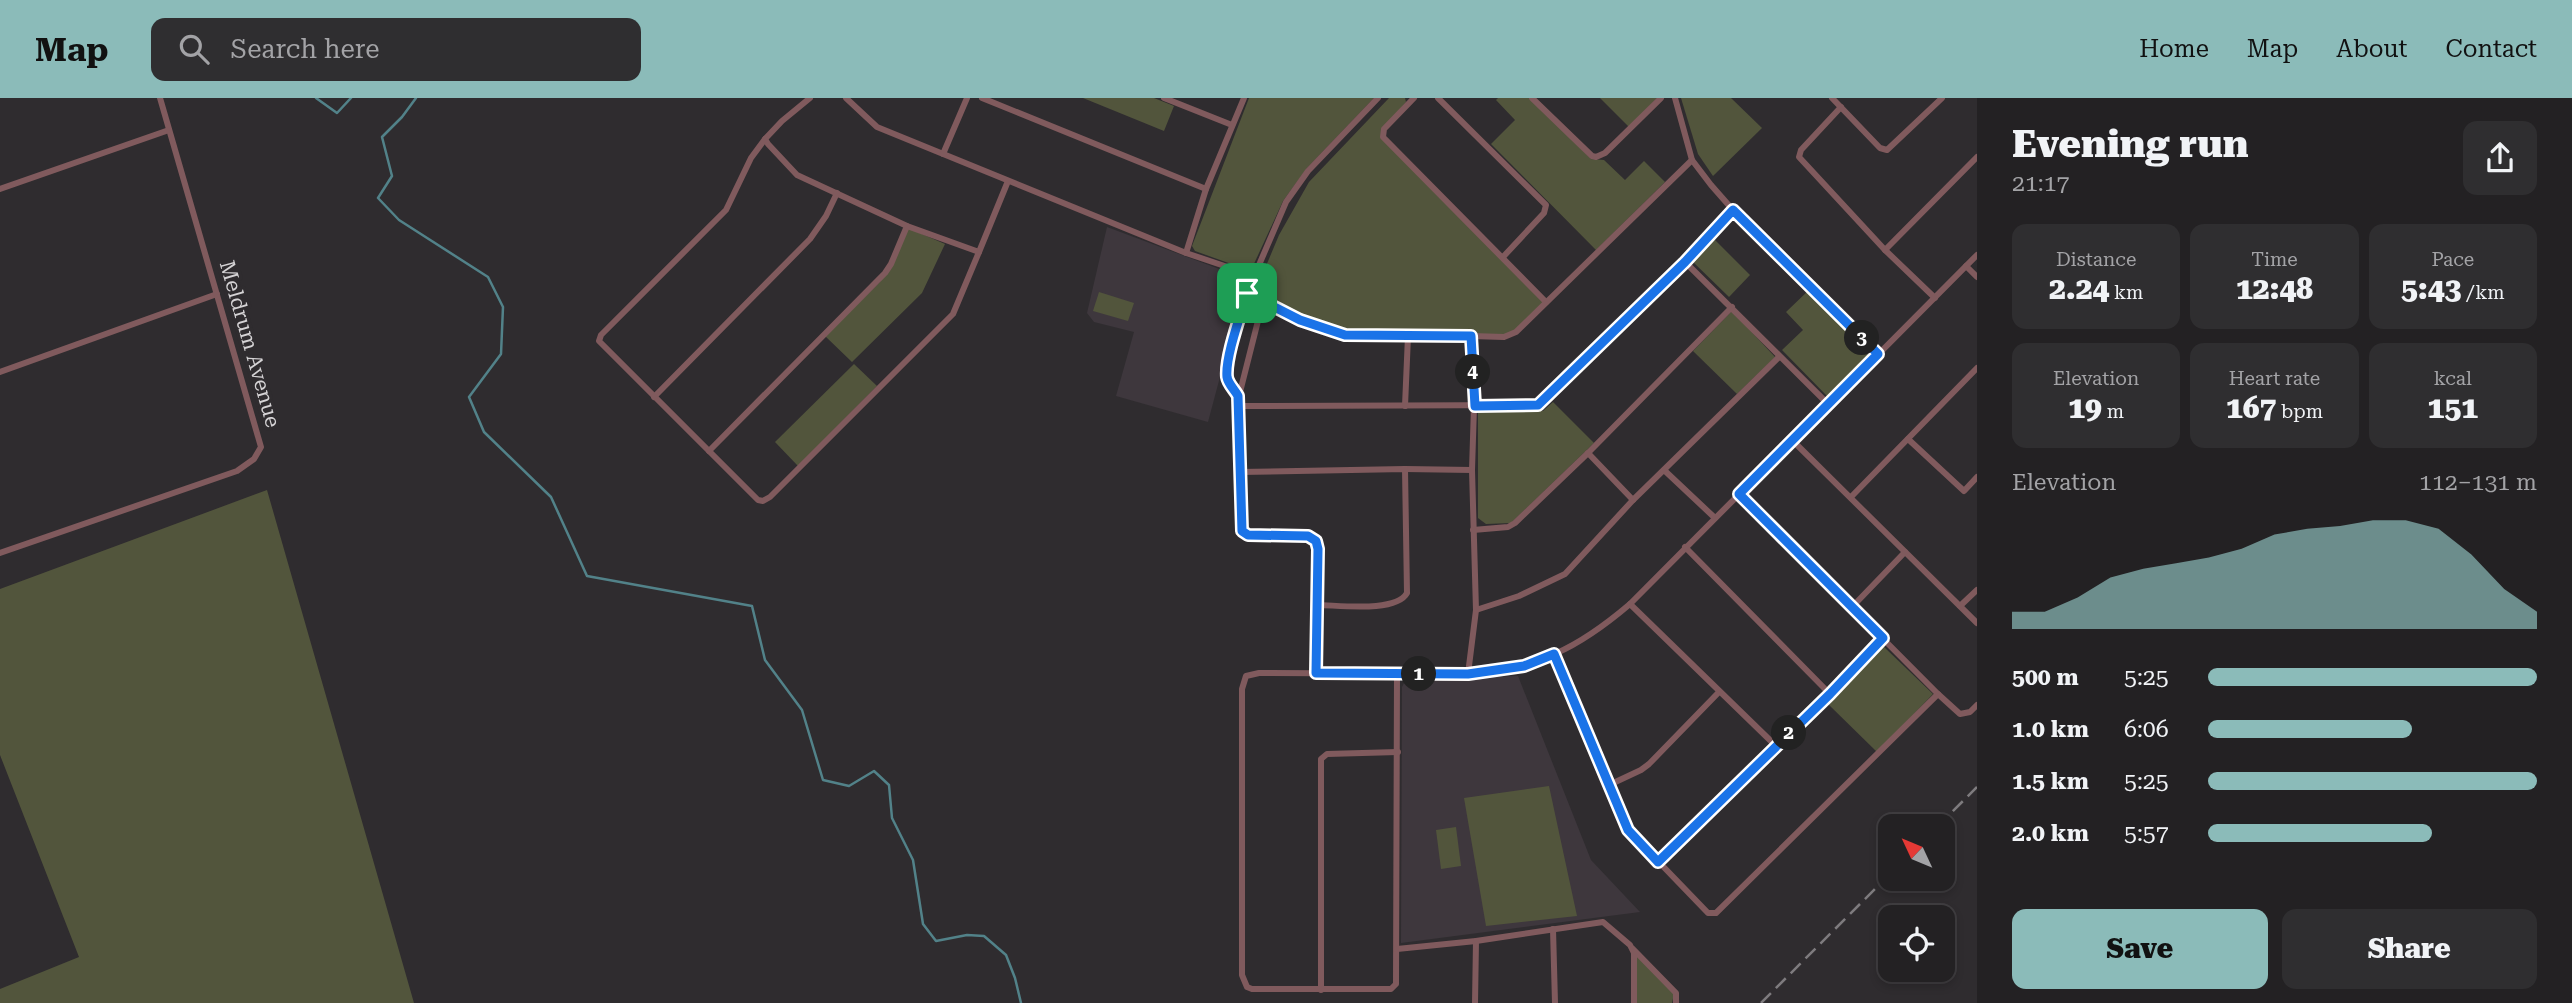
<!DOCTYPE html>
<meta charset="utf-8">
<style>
body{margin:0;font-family:"Roboto Serif",serif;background:#2f2e30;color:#f1f3f6;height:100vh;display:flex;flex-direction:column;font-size:26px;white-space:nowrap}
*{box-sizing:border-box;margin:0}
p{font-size:23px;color:#a3a3a6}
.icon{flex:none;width:38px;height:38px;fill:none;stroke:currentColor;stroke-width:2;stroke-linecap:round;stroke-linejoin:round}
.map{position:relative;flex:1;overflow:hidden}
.panel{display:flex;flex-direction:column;background:#232123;width:595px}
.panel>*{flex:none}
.needle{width:46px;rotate:314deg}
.tools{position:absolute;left:1878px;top:716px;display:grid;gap:14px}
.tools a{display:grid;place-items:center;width:77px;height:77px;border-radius:14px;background:#232123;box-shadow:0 4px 10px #0003,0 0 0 2px #403e41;font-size:35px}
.pin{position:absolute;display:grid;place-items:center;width:60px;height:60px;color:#fff;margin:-30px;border-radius:14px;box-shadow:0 4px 10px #0006}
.km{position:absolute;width:35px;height:35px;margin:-18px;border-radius:50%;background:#222;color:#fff;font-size:19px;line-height:35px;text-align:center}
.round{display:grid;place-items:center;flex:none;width:74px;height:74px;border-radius:14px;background:#2f2e30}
.headline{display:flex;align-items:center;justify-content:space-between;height:119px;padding:0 35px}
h1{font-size:38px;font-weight:800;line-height:52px}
.stats{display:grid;grid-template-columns:repeat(3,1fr);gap:10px;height:119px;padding:7px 35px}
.stats div{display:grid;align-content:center;border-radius:14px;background:#2f2e30;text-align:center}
.stats b{font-size:30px;font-weight:800}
.stats small{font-size:19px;font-weight:400}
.stats p{font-size:19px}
.chart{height:196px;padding:14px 35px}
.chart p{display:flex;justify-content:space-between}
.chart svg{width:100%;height:126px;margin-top:7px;fill:#8bbbb9;opacity:.7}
.primary-button{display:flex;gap:14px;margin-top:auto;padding:14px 35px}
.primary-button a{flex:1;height:80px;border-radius:14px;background:#8bbbb9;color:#111;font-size:28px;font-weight:800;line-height:80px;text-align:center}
.primary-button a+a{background:#2f2e30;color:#f1f3f6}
ul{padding:0 35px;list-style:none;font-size:23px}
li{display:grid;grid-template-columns:112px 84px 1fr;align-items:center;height:52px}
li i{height:18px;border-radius:9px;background:#8bbbb9}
header{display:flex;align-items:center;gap:42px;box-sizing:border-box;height:98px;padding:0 35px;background:#8bbbb9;color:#111}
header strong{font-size:33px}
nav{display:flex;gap:38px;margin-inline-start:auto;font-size:24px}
.search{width:490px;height:63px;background:#2f2e30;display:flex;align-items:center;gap:18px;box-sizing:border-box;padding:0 24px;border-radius:14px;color:#a3a3a6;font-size:26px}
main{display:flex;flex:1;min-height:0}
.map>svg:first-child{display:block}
.built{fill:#3e373d}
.green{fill:#52553c}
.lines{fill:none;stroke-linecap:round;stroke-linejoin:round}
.stream{stroke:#528289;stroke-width:2.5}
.street{stroke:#805a5d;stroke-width:6}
.rail{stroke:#7e7b7e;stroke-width:2.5;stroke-dasharray:14 7;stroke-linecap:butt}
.route-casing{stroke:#fff;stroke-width:14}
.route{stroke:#1a73e8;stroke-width:9}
.labels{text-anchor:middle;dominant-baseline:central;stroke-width:7;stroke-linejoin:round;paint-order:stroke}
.street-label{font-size:21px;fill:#d5d3d5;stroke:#2f2c2f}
</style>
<header>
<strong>Map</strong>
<div class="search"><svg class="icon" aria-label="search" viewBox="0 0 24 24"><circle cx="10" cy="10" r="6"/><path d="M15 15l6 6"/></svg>Search here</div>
<nav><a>Home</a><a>Map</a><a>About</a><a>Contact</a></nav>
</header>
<main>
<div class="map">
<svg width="1977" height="905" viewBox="0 0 1977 905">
<rect width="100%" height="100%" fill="#2f2c2f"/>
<g class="built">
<path d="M 1107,129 L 1246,181 L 1208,324 L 1116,298 L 1134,234 L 1094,224 L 1087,215 Z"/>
<path d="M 1518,578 L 1591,762 L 1640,814 L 1401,845 L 1402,589 L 1405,583 L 1410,582 Z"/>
</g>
<g class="green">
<path d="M 1083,0 L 1154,0 L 1174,8 L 1164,33 Z"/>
<path d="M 1249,0 L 1374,0 L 1307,70 L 1283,103 L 1253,168 L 1248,172 L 1195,153 L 1192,148 Z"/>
<path d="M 1389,0 L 1405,0 L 1406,4 L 1381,34 L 1544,204 L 1516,232 L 1504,237 L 1346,236 L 1300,221 L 1263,201 L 1256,192 L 1279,137 L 1309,84 Z"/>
<path d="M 1498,0 L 1530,0 L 1591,61 L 1604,62 L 1625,82 L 1644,63 L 1665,84 L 1596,152 L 1491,46 L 1515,22 L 1496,2 Z"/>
<path d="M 1600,0 L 1657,0 L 1629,29 Z"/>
<path d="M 1681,0 L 1731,0 L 1762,30 L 1713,78 L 1698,56 Z"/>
<path d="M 908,130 L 945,146 L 922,195 L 852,264 L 825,238 L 880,184 Z"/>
<path d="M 1713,140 L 1750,177 L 1729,199 L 1691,162 Z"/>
<path d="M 1810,191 L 1873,255 L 1828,299 L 1782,252 L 1803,232 L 1786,214 Z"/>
<path d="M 1099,194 L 1134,205 L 1128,223 L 1093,213 Z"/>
<path d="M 1732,213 L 1775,259 L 1737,296 L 1693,253 Z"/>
<path d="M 854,266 L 877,288 L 798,368 L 775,344 Z"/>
<path d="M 1553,304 L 1594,345 L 1511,425 L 1486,426 L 1478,420 L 1478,314 L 1543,313 Z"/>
<path d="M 267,392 L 414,905 L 0,905 L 0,891 L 79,859 L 0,657 L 0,491 Z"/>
<path d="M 1883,548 L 1933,596 L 1877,654 L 1827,605 Z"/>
<path d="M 1549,688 L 1577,818 L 1486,828 L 1464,700 Z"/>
<path d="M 1456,729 L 1461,768 L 1441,771 L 1436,732 Z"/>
<path d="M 1636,857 L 1674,896 L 1672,905 L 1637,905 Z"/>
</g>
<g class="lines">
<g class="stream">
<path d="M 316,0 L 337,15 L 351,0"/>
<path d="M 416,0 L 402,19 L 382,39 L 392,78 L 378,100 L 399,122 L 488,179 L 503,209 L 501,256 L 469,299 L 484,334 L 551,399 L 587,478 L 752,508 L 765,562 L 802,612 L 823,682 L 849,688 L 874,673 L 889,687 L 892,720 L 913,762 L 923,826 L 936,843 L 967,837 L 984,838 L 1006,857 L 1015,880 L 1021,905"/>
</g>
<g class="street">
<path d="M 810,0 L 782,23 L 765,41 L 768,46 L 797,77 L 907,128 L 979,154 L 1008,83"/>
<path d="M 846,0 L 877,29 L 1186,155 L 1254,178"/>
<path d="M 982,0 L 1206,91"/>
<path d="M 1164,0 L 1232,27"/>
<path d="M 1414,0 L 1384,31 L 1383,39 L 1546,204"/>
<path d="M 1438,0 L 1546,107 L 1544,115 L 1503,159"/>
<path d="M 1532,0 L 1592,58 L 1596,59 L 1605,55 L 1661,0"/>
<path d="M 1675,0 L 1692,62"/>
<path d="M 1832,0 L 1880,50 L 1887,52 L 1942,0"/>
<path d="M 1841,9 L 1801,52 L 1799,59 L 1885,152 L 1935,200"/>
<path d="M 765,41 L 751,60 L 726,112 L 601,237 L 599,243 L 758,402 L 763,403 L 770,399 L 953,216 L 979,154"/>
<path d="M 943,56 L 967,0"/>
<path d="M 0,91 L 169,32"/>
<path d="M 1885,152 L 1977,59"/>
<path d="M 1186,155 L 1206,91 L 1244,0"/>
<path d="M 1685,164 L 1828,306"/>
<path d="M 1966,168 L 1977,179"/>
<path d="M 1247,195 L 1286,104 L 1308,73 L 1378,0"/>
<path d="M 1471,238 L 1504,239 L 1516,234 L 1692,62 L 1711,87 L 1733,112 L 1878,256"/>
<path d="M 0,274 L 217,196"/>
<path d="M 1239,298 L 1263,203"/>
<path d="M 654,299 L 810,141 L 826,118 L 837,95"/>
<path d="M 1238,308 L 1538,307 L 1685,164 L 1733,112"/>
<path d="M 1405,308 L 1408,238"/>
<path d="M 1908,341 L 1964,393 L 1977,379"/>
<path d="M 1792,342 L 1977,525"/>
<path d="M 709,353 L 885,175 L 891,166 L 907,128"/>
<path d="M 1588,355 L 1633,402"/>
<path d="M 1405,371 L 1472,372"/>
<path d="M 1664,372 L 1715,420"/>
<path d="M 1239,374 L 1405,371 L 1407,495 C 1396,515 1338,507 1317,507"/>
<path d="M 1851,399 L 1977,270"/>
<path d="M 1473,432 L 1508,429 L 1515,425 L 1588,355 L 1732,209"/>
<path d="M 1685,449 L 1830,596"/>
<path d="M 0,455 L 237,373 L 254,361 L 261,349 L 160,0"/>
<path d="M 1630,506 L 1776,648"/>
<path d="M 1853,508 L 1905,454"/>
<path d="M 1960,508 L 1977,492"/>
<path d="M 1476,512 L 1519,498 L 1565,476 L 1633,402 L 1779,259"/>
<path d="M 1554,556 L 1628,732 L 1708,815 L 1716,815 L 1938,596 L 1739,396"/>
<path d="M 1316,575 L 1318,451 L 1316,443 L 1308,438 L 1248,437 L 1241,430 L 1239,298 C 1235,292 1228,286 1227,279 C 1225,258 1241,216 1247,195 L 1300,222 L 1345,237 L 1471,238 L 1474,308 L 1472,372 L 1476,512 L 1468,576"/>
<path d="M 1397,576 L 1396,886 L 1391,891 L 1252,891 L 1247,889 L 1242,877 L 1242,591 L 1246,578 L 1259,575 L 1468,576 C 1539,569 1576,552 1630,506 L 1977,157"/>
<path d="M 1938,596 L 1960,616 L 1970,614 L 1977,607"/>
<path d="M 1609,687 L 1641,672 L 1649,666 L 1719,594"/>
<path d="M 1658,764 L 1830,596 L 1883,540"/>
<path d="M 1553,831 L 1555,905"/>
<path d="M 1397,851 L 1476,843 L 1603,824 L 1630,847 L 1634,855 L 1634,905"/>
<path d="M 1633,851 L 1676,895 L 1676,905"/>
<path d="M 1321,892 L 1321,661 L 1327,656 L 1398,654"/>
<path d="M 1475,905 L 1476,843"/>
</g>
<g class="rail">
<path d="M 1938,728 L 1977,689"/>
<path d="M 1761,905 L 1890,776"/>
</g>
</g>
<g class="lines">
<g class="route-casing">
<path id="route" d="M 1733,112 L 1878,256 L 1739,396 L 1883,540 L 1830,596 L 1658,764 L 1628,732 L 1554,556 L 1524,568 L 1468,576 L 1316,575 L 1318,451 L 1316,443 L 1308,438 L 1248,437 L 1242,433 L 1238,298 C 1235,292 1228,286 1227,279 C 1225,259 1241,216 1247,195 L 1300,222 L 1345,237 L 1471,238 L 1475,308 L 1538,307 L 1685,164 Z"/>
</g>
<use href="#route" class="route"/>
</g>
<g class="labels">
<g class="street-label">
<text transform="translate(250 246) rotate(74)">Meldrum Avenue</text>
</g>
</g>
</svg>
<div class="tools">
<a><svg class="needle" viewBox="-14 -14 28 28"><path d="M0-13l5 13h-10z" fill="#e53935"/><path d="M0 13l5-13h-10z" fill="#a3a3a6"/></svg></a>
<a><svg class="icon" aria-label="locate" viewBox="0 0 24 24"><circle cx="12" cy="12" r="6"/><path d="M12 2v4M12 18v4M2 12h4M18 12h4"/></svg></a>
</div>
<div class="pin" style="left:1247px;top:195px;background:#1e9e55"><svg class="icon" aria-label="arrive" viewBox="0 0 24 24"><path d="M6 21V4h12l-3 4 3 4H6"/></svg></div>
<b class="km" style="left:1419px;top:576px">1</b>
<b class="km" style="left:1789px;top:635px">2</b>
<b class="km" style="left:1862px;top:240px">3</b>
<b class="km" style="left:1473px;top:274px">4</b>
</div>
<section class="panel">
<div class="headline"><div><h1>Evening run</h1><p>21:17</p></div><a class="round"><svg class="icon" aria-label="share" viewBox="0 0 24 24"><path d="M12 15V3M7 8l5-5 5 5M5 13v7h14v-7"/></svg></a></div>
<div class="stats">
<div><p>Distance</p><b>2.24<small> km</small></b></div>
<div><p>Time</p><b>12:48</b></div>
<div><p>Pace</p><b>5:43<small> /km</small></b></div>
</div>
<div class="stats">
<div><p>Elevation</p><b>19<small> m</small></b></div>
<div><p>Heart rate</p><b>167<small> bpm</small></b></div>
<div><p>kcal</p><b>151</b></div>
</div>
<div class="chart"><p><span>Elevation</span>112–131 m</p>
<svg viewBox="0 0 160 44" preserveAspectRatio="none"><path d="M0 44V38L10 38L20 33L30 26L40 23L50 21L60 19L70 16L80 11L90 9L100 8L110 6L120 6L130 9L140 18L150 30L160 38V44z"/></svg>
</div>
<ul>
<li><b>500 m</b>5:25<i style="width:100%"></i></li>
<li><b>1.0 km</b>6:06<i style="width:62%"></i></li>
<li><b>1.5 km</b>5:25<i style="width:100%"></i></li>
<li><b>2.0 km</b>5:57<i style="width:68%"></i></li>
</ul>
<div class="primary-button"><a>Save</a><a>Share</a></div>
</section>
</main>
